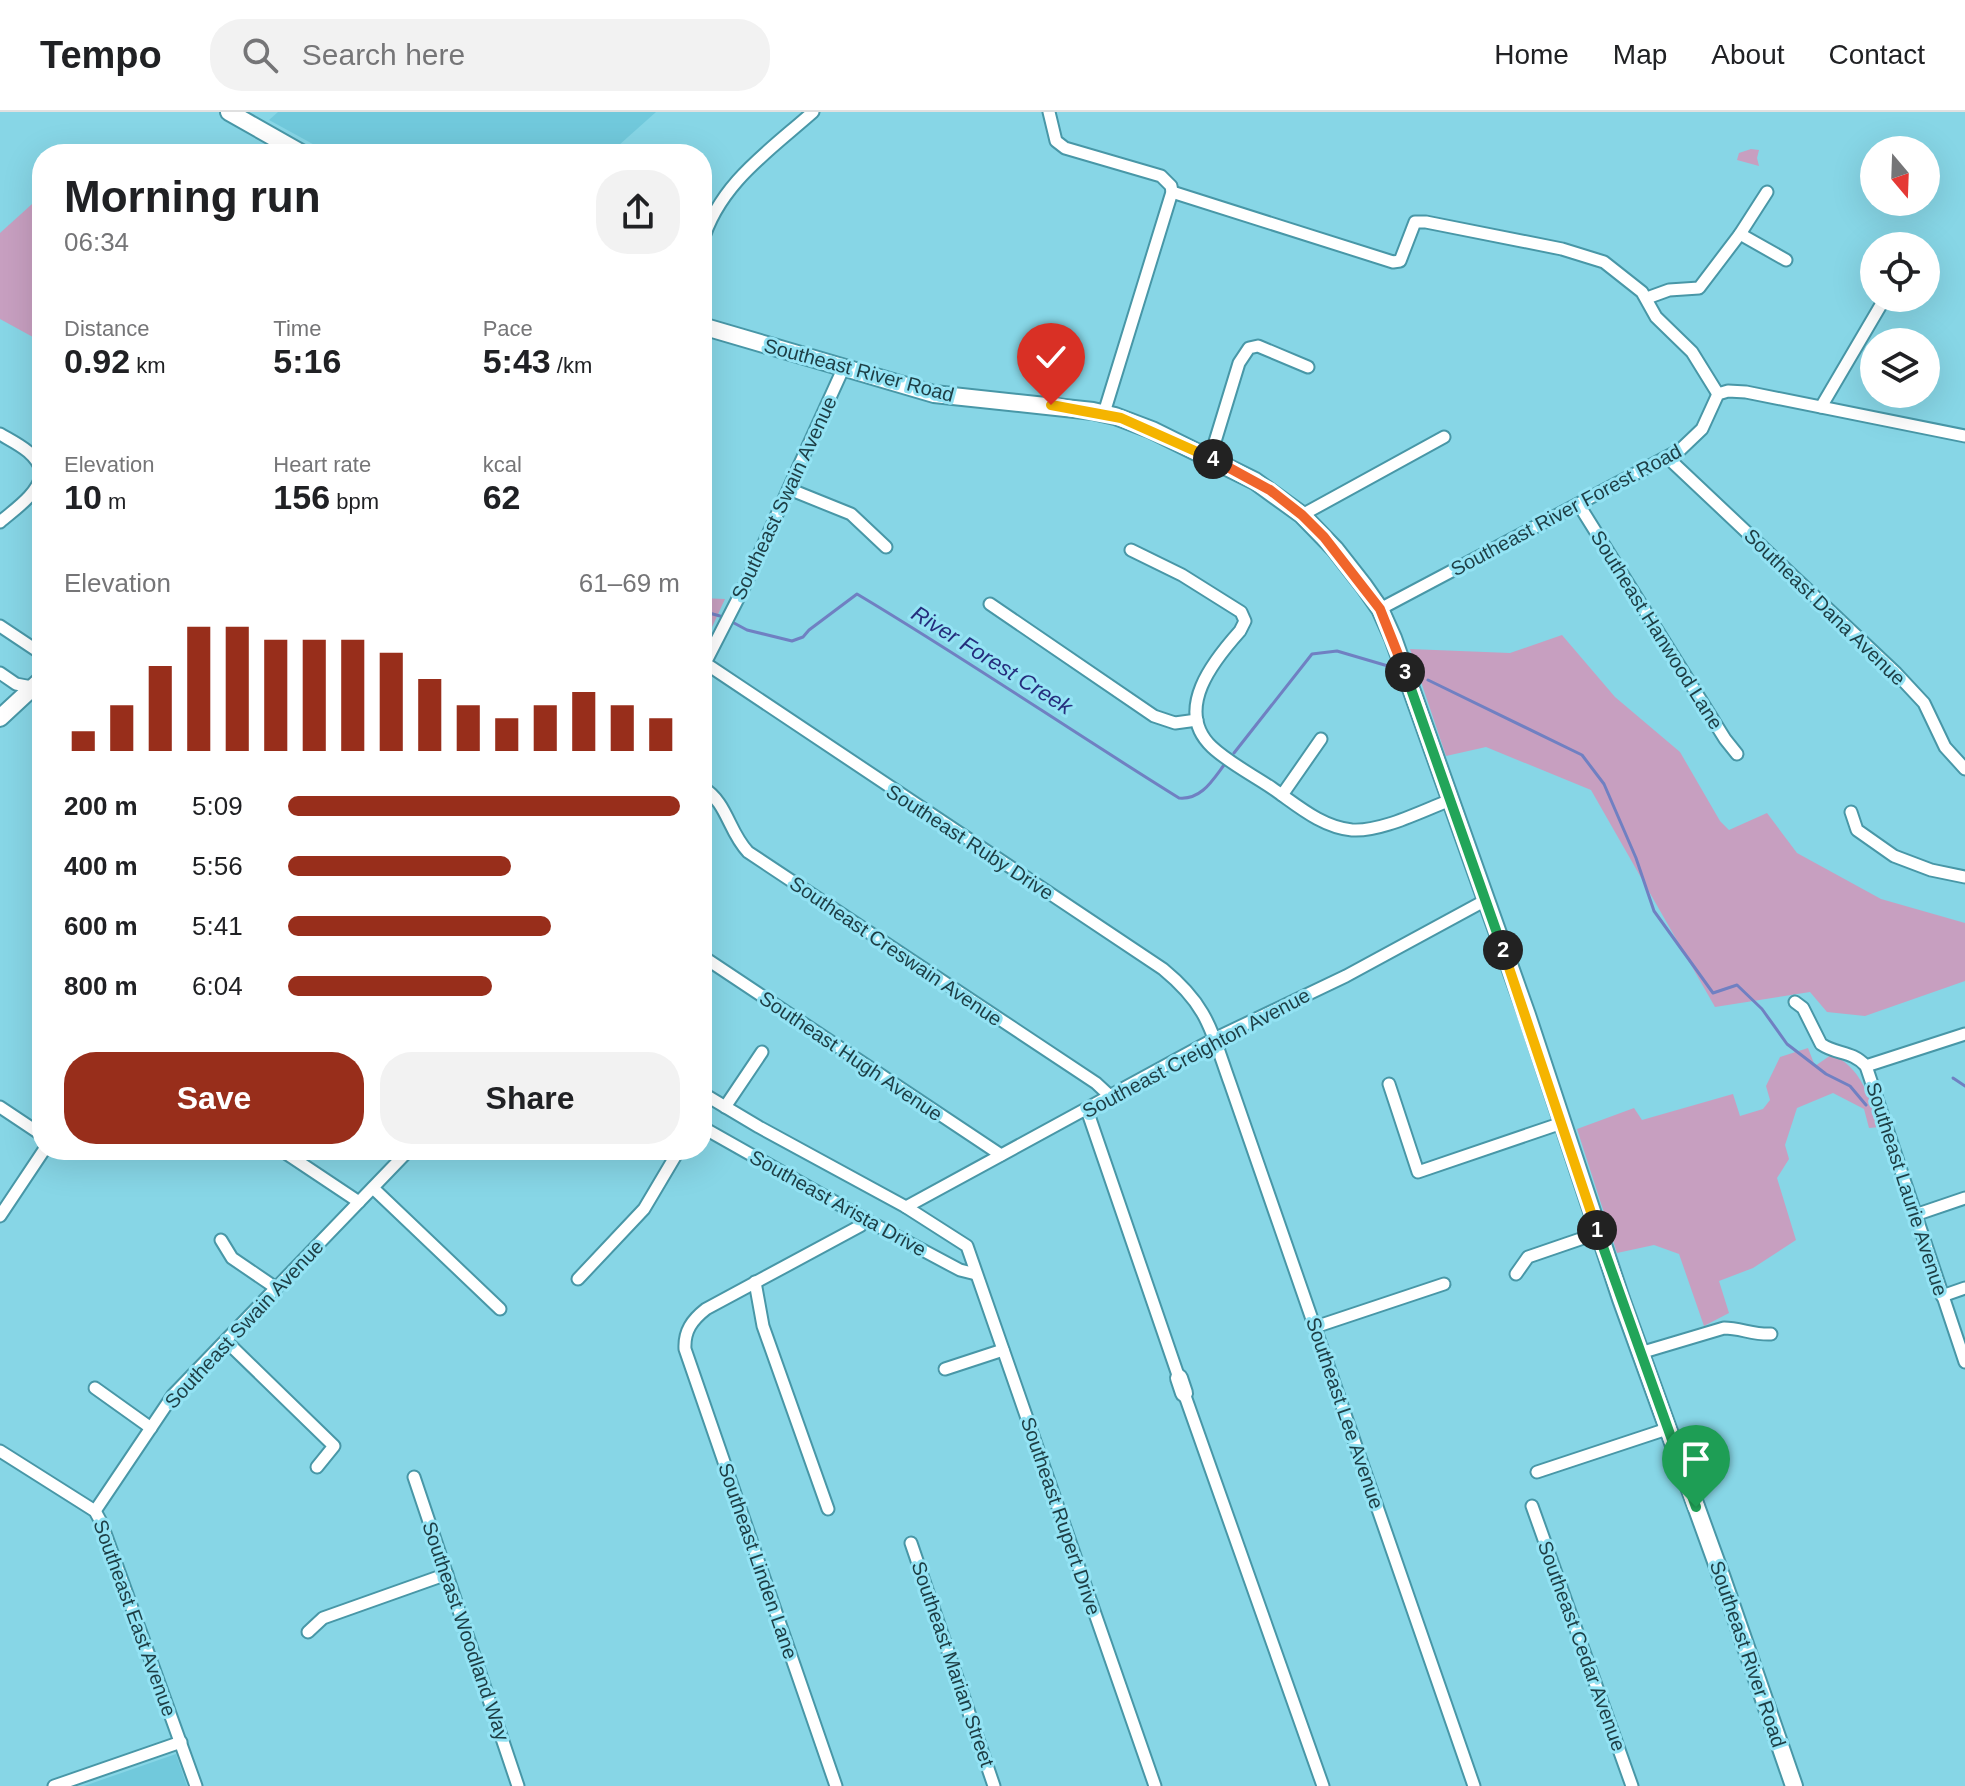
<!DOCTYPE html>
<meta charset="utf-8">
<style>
body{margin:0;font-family:Helvetica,sans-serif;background:#f2f2f2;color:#202124;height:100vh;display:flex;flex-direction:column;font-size:30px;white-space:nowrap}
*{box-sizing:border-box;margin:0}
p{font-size:26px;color:#757577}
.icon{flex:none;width:44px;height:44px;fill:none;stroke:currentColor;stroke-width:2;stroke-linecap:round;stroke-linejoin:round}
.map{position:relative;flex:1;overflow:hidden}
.drawer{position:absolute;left:32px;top:32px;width:680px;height:1016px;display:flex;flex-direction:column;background:#fff;border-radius:32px;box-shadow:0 8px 32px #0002}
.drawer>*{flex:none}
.needle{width:52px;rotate:161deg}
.buttons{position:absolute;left:1860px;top:24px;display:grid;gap:16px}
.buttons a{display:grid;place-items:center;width:80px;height:80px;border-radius:50%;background:#fff;box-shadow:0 8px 32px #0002;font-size:40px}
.pin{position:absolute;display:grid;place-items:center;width:68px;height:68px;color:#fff;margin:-82px -34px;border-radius:50% 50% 50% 0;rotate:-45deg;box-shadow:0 0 8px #0007}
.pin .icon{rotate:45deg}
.km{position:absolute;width:40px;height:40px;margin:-20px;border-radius:50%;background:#222;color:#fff;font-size:22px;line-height:40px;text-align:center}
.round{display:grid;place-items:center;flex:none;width:84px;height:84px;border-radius:32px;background:#f2f2f2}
.summary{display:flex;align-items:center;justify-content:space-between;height:136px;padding:0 32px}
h1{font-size:44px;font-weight:700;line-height:60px}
.figures{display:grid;grid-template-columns:repeat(3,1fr);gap:12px;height:136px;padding:8px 32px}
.figures div{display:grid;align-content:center}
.figures b{font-size:34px;font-weight:700}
.figures small{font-size:22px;font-weight:400}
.figures p{font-size:22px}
.chart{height:224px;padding:16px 32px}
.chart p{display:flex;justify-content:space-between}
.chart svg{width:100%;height:144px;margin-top:8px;stroke:#982e1b;stroke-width:6}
.action{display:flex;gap:16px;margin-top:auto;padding:16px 32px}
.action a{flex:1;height:92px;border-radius:32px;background:#982e1b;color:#fff;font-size:32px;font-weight:700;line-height:92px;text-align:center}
.action a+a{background:#f2f2f2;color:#202124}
ul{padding:0 32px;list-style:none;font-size:26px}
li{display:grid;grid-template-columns:128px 96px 1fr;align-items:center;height:60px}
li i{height:20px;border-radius:10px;background:#982e1b}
header{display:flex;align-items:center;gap:48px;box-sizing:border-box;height:112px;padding:0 40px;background:#fff;border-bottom:2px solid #e0e0e0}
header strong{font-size:38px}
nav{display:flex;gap:44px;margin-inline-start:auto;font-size:28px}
.search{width:560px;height:72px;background:#f2f2f2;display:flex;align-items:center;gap:20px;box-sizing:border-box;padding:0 28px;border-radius:32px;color:#757577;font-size:30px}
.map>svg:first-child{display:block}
.built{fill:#71c9dc}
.green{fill:#c79fc0}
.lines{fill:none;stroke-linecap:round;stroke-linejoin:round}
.stream{stroke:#7080c2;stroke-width:3}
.street-casing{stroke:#4897a7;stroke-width:15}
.secondary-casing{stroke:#4897a7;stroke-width:20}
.street{stroke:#fff;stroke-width:11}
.secondary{stroke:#fff;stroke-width:16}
.split-1-casing{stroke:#fff;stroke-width:16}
.split-2-casing{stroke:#fff;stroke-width:16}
.split-3-casing{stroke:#fff;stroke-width:16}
.split-4-casing{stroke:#fff;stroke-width:16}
.split-5-casing{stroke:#fff;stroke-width:16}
.split-1{stroke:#22a559;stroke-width:10}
.split-2{stroke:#f5b400;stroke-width:10}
.split-3{stroke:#22a559;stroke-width:10}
.split-4{stroke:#f0652b;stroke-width:10}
.split-5{stroke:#f5b400;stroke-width:10}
.labels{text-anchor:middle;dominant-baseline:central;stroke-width:6;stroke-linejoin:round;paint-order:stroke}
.street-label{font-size:20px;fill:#1d3e45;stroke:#94e3f4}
.water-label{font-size:22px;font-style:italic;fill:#252e7d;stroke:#94e3f4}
</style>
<header>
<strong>Tempo</strong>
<div class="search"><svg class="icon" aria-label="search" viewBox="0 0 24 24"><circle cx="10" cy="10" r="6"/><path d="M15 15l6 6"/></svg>Search here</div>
<nav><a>Home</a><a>Map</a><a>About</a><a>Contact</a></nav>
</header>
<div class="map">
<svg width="1965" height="1674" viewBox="0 0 1965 1674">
<rect width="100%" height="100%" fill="#87d6e6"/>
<g class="built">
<path d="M 278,0 L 656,0 L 609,42 L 331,42 L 269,8 Z"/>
<path d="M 176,1642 L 187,1674 L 84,1674 Z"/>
</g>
<g class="green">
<path d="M 1751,37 L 1759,38 L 1757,46 L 1759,54 L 1737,48 L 1739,41 Z"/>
<path d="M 42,83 L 42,230 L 0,207 L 0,121 Z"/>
<path d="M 702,486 L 725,487 L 702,537 Z"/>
<path d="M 1562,523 L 1615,585 L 1680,640 L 1720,709 L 1729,718 L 1767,701 L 1797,741 L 1881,787 L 1965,811 L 1965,869 L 1865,904 L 1827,900 L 1810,880 L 1715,895 L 1591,678 L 1486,635 L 1446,644 L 1410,537 L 1510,541 Z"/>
<path d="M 1808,936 L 1815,954 L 1831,943 C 1861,953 1870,988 1880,1015 L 1869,1016 L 1864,997 L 1833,981 L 1797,996 L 1785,1033 L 1789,1047 L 1777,1066 L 1796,1128 L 1753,1156 L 1719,1169 L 1729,1201 L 1704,1214 L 1679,1142 L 1654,1133 L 1617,1141 L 1577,1017 L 1634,996 L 1642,1008 L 1733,982 L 1740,1004 L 1763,997 L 1770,988 L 1766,974 L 1780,945 Z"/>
</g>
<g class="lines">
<g class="stream">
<path d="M 702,499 L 720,504"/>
<path d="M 734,511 L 747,518 L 792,529 L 803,525 L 809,518 L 857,482 C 966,547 1071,619 1179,686 C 1201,688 1212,669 1224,653"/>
<path d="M 1428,568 L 1582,643 L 1604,672 L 1636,746 L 1654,799 L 1713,881 L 1737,873 L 1762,897 L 1787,932 L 1826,962 L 1850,974 L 1866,993"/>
<path d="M 1234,641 L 1312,542 L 1337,539 L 1388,554"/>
<path d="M 1953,966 L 1965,974"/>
</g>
<g class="street-casing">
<g id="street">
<path d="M 1049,0 L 1056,29 L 1065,36 L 1161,64 L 1171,74 L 1172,80 L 1104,301"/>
<path d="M 1172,80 L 1393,150 L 1400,149 L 1415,110 L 1426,110 L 1562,137 L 1604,150 L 1642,180 L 1656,205 L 1692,240 L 1718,282"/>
<path d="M 1740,122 L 1786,148"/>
<path d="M 702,131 C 719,72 769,39 813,0"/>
<path d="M 1647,186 L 1669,178 L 1699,176 L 1740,122 L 1767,80"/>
<path d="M 1821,295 L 1885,186"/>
<path d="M 0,322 C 17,332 36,340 42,360"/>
<path d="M 1667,345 L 1896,561 L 1924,591 L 1945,635 L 1965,657"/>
<path d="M 1210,346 L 1239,251 L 1249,236 L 1258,234 L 1308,255"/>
<path d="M 789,377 L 851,402 L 886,435"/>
<path d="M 1579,393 L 1725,627 L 1737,642"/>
<path d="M 1302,403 L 1444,325"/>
<path d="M 0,410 C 15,397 37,383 42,362"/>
<path d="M 1131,438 L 1182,463 L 1241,500 L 1245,509 L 1240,519 C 1214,548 1173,598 1212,635 C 1229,651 1253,663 1272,676 C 1297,693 1321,715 1352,718 C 1382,720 1423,698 1451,688"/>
<path d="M 990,492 L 1154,604 L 1175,611 L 1197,608"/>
<path d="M 1380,497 L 1680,338 L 1702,317 L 1718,282 L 1728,279 L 1746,280 L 1965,324"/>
<path d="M 0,514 L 42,542"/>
<path d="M 705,551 L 1163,857 C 1208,894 1211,918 1230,971 L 1474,1674"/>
<path d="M 702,557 L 745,473 L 843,257"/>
<path d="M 0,561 L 16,572 L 37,576"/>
<path d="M 702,675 C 728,691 728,719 748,740 L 1096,971 L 1110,984"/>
<path d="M 1282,683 L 1321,627"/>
<path d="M 1851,700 L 1857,718 L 1894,744 L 1931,758 L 1965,765"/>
<path d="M 702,844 L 1001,1043"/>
<path d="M 1795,890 L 1803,896 L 1821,932 C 1837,943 1851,938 1866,954 L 1965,1250"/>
<path d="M 1866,954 L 1965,922"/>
<path d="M 1389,972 L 1418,1060 L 1562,1011"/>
<path d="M 702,981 L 759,1015 L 906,1095 L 967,1134 L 1155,1674"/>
<path d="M 0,995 L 42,1023"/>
<path d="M 725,995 L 762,940"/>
<path d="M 1087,998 L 1179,1266"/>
<path d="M 702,1015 L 872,1111 L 960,1158 L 976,1162"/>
<path d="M 281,1038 L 359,1090"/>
<path d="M 373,1076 L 500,1197"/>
<path d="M 906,1095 L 1214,927 L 1346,864 L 1486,788"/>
<path d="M 1915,1103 L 1965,1086"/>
<path d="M 0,1104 L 44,1038"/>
<path d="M 221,1128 L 232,1146 L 276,1176"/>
<path d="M 1516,1162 L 1528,1145 L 1598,1121"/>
<path d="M 578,1167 L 644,1097 L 679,1038"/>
<path d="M 755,1170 L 763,1214 L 828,1397"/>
<path d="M 1942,1184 L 1965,1176"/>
<path d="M 1315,1215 L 1444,1172"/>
<path d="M 226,1229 L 334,1334 L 317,1355"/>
<path d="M 1640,1241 L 1724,1216 C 1740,1216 1754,1223 1771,1222"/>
<path d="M 945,1257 L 1003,1238"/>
<path d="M 95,1276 L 151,1316"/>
<path d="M 1184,1281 L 1323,1674"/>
<path d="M 0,1339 L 95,1399 L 101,1410 L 196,1674"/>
<path d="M 1537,1360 L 1667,1317"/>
<path d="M 414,1365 L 518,1674"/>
<path d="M 1532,1394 L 1632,1674"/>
<path d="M 95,1399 L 173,1283 L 409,1038"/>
<path d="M 911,1431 L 994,1674"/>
<path d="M 308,1520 L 323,1506 L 447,1462"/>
<path d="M 54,1674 L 181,1630"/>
<path d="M 836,1674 L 685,1237 C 684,1219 692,1208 706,1197 L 860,1114 L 864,1107"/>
</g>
</g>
<g class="secondary-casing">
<g id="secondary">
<path d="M 229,0 L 303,42"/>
<path d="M 702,214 L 934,282 L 1093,299 L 1115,304 L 1152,318 L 1255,369 L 1302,403 L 1335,437 L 1364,474 L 1380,497 L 1393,526 L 1527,903 L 1621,1187 L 1722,1466 L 1794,1674"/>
<path d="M 0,606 L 42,567"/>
<path d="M 1179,1266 L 1184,1281"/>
</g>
</g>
<use href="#street" class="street"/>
<use href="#secondary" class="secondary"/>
</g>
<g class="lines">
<g class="split-1-casing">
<path id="split-1" d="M 1597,1118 L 1696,1395"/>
</g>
<g class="split-2-casing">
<path id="split-2" d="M 1503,838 L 1597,1118"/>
</g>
<g class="split-3-casing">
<path id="split-3" d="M 1405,560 L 1503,838"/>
</g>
<g class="split-4-casing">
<path id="split-4" d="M 1213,347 L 1270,378 L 1302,403 L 1324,425 L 1380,497 L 1405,560"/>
</g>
<g class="split-5-casing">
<path id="split-5" d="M 1051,293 L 1121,306 L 1213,347"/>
</g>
<use href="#split-1" class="split-1"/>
<use href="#split-2" class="split-2"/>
<use href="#split-3" class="split-3"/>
<use href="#split-4" class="split-4"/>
<use href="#split-5" class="split-5"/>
</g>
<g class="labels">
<g class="street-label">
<text transform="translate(859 258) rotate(15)">Southeast River Road</text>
<text transform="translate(784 386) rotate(-65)">Southeast Swain Avenue</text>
<text transform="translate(1566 398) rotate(-28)">Southeast River Forest Road</text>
<text transform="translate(1825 495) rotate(44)">Southeast Dana Avenue</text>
<text transform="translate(1657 518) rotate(58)">Southeast Hanwood Lane</text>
<text transform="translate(970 730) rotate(33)">Southeast Ruby Drive</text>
<text transform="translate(896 839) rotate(34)">Southeast Creswain Avenue</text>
<text transform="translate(1196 941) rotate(-28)">Southeast Creighton Avenue</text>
<text transform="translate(851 944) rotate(34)">Southeast Hugh Avenue</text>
<text transform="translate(1907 1077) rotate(72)">Southeast Laurie Avenue</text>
<text transform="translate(838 1091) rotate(29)">Southeast Arista Drive</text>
<text transform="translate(244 1212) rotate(-47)">Southeast Swain Avenue</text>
<text transform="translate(1345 1301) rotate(71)">Southeast Lee Avenue</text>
<text transform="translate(1061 1404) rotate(71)">Southeast Rupert Drive</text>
<text transform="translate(758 1449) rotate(71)">Southeast Linden Lane</text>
<text transform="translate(135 1506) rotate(70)">Southeast East Avenue</text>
<text transform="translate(466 1519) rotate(71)">Southeast Woodland Way</text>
<text transform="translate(1582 1534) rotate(70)">Southeast Cedar Avenue</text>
<text transform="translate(1748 1542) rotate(71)">Southeast River Road</text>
<text transform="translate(953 1552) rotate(71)">Southeast Marian Street</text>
</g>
<g class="water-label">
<text transform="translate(992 548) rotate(32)">River Forest Creek</text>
</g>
</g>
</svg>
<div class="buttons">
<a><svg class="needle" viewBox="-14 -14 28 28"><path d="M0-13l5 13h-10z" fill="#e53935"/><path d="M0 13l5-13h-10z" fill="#757577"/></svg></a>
<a><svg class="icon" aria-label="locate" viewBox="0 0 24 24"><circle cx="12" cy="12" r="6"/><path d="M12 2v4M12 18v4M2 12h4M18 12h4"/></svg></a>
<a><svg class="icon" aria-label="layers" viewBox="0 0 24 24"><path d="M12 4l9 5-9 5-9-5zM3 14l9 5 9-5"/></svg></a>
</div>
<div class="pin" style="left:1696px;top:1395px;background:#1e9e55"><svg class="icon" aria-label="arrive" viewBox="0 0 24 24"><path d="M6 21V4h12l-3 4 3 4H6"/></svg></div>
<div class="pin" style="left:1051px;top:293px;background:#d93025"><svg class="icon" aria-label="check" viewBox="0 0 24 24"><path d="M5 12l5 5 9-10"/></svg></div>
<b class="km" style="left:1597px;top:1118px">1</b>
<b class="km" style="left:1503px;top:838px">2</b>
<b class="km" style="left:1405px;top:560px">3</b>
<b class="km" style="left:1213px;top:347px">4</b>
<section class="drawer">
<div class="summary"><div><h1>Morning run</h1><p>06:34</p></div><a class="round"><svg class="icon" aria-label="share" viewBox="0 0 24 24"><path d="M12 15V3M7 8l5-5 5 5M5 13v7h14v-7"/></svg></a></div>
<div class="figures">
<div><p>Distance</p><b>0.92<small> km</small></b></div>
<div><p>Time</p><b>5:16</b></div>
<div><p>Pace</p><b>5:43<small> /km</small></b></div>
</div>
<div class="figures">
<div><p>Elevation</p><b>10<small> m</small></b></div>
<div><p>Heart rate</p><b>156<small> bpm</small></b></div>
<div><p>kcal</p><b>62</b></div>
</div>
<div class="chart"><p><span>Elevation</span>61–69 m</p>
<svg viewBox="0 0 160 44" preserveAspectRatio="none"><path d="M5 44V38M15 44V30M25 44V18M35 44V6M45 44V6M55 44V10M65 44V10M75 44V10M85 44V14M95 44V22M105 44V30M115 44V34M125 44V30M135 44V26M145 44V30M155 44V34"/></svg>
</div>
<ul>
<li><b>200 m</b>5:09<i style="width:100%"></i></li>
<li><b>400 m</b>5:56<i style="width:57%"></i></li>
<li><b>600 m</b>5:41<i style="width:67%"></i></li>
<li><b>800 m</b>6:04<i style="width:52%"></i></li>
</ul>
<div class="action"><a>Save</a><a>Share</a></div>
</section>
</div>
